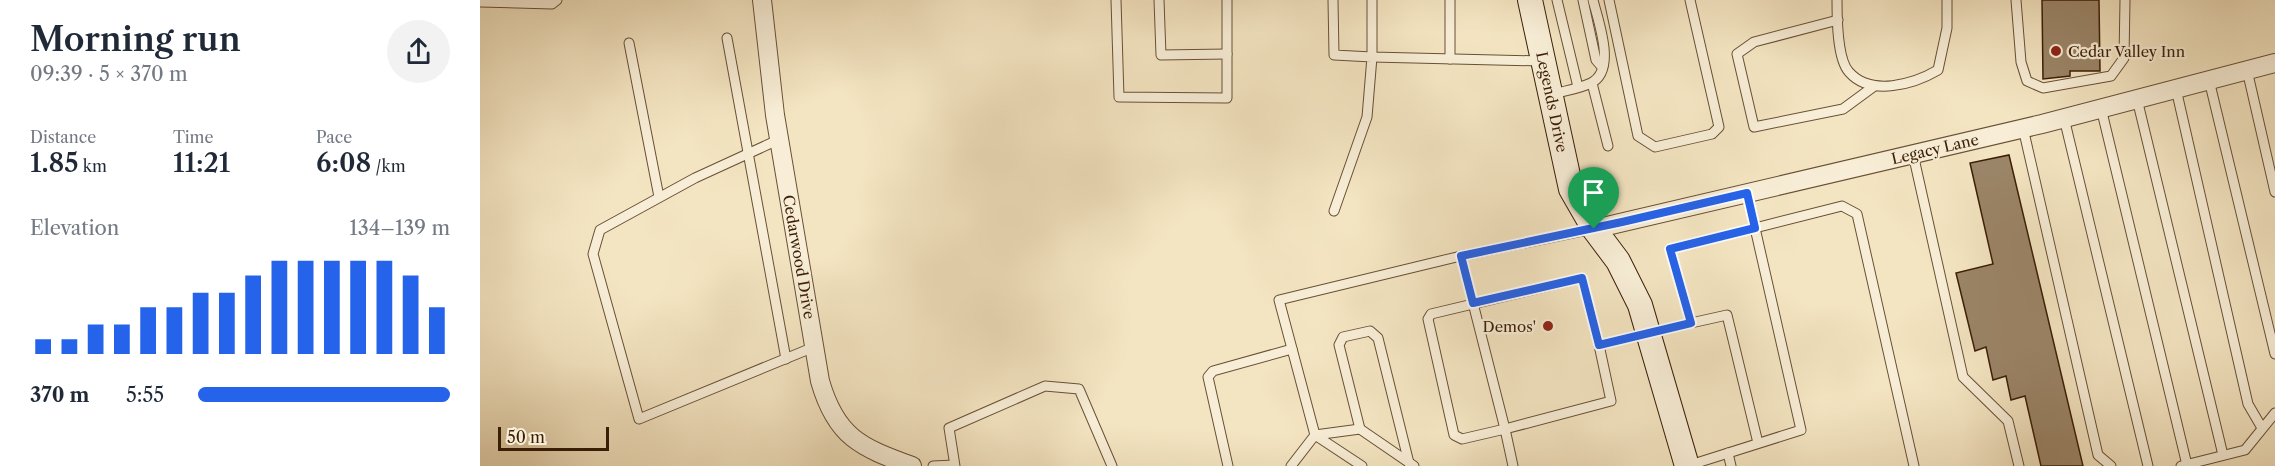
<!DOCTYPE html>
<meta charset="utf-8">
<style>
body{margin:0;font-family:"Libre Caslon Text",serif;background:#f2f2f3;color:#1f2937;height:100vh;display:flex;flex-direction:column;font-size:22px;white-space:nowrap}
*{box-sizing:border-box;margin:0}
p{font-size:20px;color:#747a83}
.icon{flex:none;width:33px;height:33px;fill:none;stroke:currentColor;stroke-width:2;stroke-linecap:round;stroke-linejoin:round}
.map{position:relative;flex:1;overflow:hidden}
.sheet{display:flex;flex-direction:column;background:#fff;width:480px}
.sheet>*{flex:none}
.scale{position:absolute;left:18px;bottom:15px;width:111px;box-sizing:border-box;padding-left:6px;border:3px solid #3b1e06;border-top:0;font-size:16px;line-height:21px;white-space:nowrap;color:#3b1e06;-webkit-text-stroke:4px #f8eed7;paint-order:stroke}
.pin{position:absolute;display:grid;place-items:center;width:51px;height:51px;color:#fff;margin:-62px -26px;border-radius:50% 50% 50% 0;rotate:-45deg;box-shadow:0 0 6px #0007}
.pin .icon{rotate:45deg}
.round{display:grid;place-items:center;flex:none;width:63px;height:63px;border-radius:32px;background:#f2f2f3}
.head{display:flex;align-items:center;justify-content:space-between;height:102px;padding:0 30px}
h1{font-size:33px;font-weight:600;line-height:45px}
.stats{display:grid;grid-template-columns:repeat(3,1fr);gap:9px;height:102px;padding:6px 30px}
.stats div{display:grid;align-content:center}
.stats b{font-size:26px;font-weight:600}
.stats small{font-size:16px;font-weight:400}
.stats p{font-size:16px}
.chart{height:168px;padding:12px 30px}
.chart p{display:flex;justify-content:space-between}
.chart svg{width:100%;height:108px;margin-top:6px;stroke:#2563eb;stroke-width:6}
ul{padding:0 30px;list-style:none;font-size:20px}
li{display:grid;grid-template-columns:96px 72px 1fr;align-items:center;height:45px}
li i{height:15px;border-radius:8px;background:#2563eb}
main{display:flex;flex:1;min-height:0}
.map>svg:first-child{display:block}
.building{fill:#9b8568;stroke:#3b1e06;stroke-width:1.5}
.lines{fill:none;stroke-linecap:round;stroke-linejoin:round}
.lane-casing{stroke:#695035;stroke-width:11}
.street-casing{stroke:#695035;stroke-width:20}
.secondary-casing{stroke:#3b1e06;stroke-width:26}
.lane{stroke:#f8eed7;stroke-width:9}
.street{stroke:#f8eed7;stroke-width:18}
.secondary{stroke:#f8eed7;stroke-width:24}
.route-casing{stroke:#fff;stroke-width:12}
.route{stroke:#2563eb;stroke-width:8}
.poi-dot{fill:#8f2418;stroke:#f8eed7;stroke-width:2}
.labels{text-anchor:middle;dominant-baseline:central;stroke-width:4.5;stroke-linejoin:round;paint-order:stroke}
.poi-label{font-size:15px;fill:#3b1e06;stroke:#f8eed7;text-anchor:start}
.street-label{font-size:15px;fill:#3b1e06;stroke:#f8eed7}
</style>
<main>
<section class="sheet">
<div class="head"><div><h1>Morning run</h1><p>09:39 · 5 × 370 m</p></div><a class="round"><svg class="icon" aria-label="share" viewBox="0 0 24 24"><path d="M12 15V3M7 8l5-5 5 5M5 13v7h14v-7"/></svg></a></div>
<div class="stats">
<div><p>Distance</p><b>1.85<small> km</small></b></div>
<div><p>Time</p><b>11:21</b></div>
<div><p>Pace</p><b>6:08<small> /km</small></b></div>
</div>
<div class="chart"><p><span>Elevation</span>134–139 m</p>
<svg viewBox="0 0 160 44" preserveAspectRatio="none"><path d="M5 44V38M15 44V38M25 44V32M35 44V32M45 44V25M55 44V25M65 44V19M75 44V19M85 44V12M95 44V6M105 44V6M115 44V6M125 44V6M135 44V6M145 44V12M155 44V25"/></svg>
</div>
<ul>
<li><b>370 m</b>5:55<i style="width:100%"></i></li>
</ul>
</section>
<div class="map">
<svg width="1795" height="466" viewBox="0 0 1795 466">
<rect width="100%" height="100%" fill="#f4e5c2"/>
<filter id="stains"><feTurbulence type="fractalNoise" baseFrequency=".00333" numOctaves="4"/><feColorMatrix values="0 0 0 0 .2 0 0 0 0 .09 0 0 0 0 .02 0 0 0 .5 -.17"/></filter>
<radialGradient id="worn" r=".72"><stop offset=".6" stop-color="#630" stop-opacity="0"/><stop offset="1" stop-color="#630" stop-opacity=".3"/></radialGradient>
<g class="building">
<path d="M 1562,0 L 1619,0 L 1620,71 L 1590,71 L 1590,76 L 1563,79 Z"/>
<path d="M 1529,155 L 1555,264 L 1603,466 L 1561,466 L 1545,396 L 1531,400 L 1526,376 L 1513,380 L 1506,347 L 1495,351 L 1476,273 L 1513,264 L 1490,163 Z"/>
</g>
<g class="lines">
<g class="lane-casing">
<g id="lane">
<path d="M 636,0 L 639,97 L 747,98 L 747,0"/>
<path d="M 679,0 L 681,55 L 747,54"/>
<path d="M 853,0 L 854,55 L 892,57 L 887,117 L 854,211"/>
<path d="M 892,0 L 892,57 L 1061,61"/>
<path d="M 970,0 L 970,59"/>
<path d="M 1077,0 L 1098,87"/>
<path d="M 1103,0 L 1116,60 L 1122,67"/>
<path d="M 1129,0 L 1158,136 L 1175,147 L 1232,134 L 1239,127 L 1210,0"/>
<path d="M 1357,0 C 1357,18 1357,59 1369,72 C 1391,97 1434,84 1458,70 L 1467,28 L 1467,0"/>
<path d="M 1536,0 L 1541,62 L 1547,81 L 1563,88 L 1631,76 L 1644,58 L 1645,0"/>
<path d="M 0,2 L 72,4 L 77,0"/>
<path d="M 1358,20 L 1274,42 L 1257,54 L 1274,127 L 1363,109 L 1393,87"/>
<path d="M 247,38 L 306,359"/>
<path d="M 149,43 L 179,197"/>
<path d="M 1767,70 L 1795,192"/>
<path d="M 1729,80 L 1795,354"/>
<path d="M 1112,83 L 1128,146"/>
<path d="M 1696,89 L 1768,404 L 1782,428"/>
<path d="M 1070,95 C 1083,91 1099,89 1111,83 C 1137,70 1118,21 1113,0"/>
<path d="M 1657,99 L 1743,455"/>
<path d="M 1621,108 L 1707,465"/>
<path d="M 1584,118 L 1668,466"/>
<path d="M 1543,128 L 1618,455 L 1631,466"/>
<path d="M 300,139 L 215,178 L 120,230 L 113,254 L 159,419 L 334,347"/>
<path d="M 1433,154 L 1483,377 L 1528,421 L 1539,466"/>
<path d="M 981,256 L 1025,429 L 1131,401 L 1119,345 L 1211,323 L 1190,249 L 1275,228 L 1267,193"/>
<path d="M 1211,323 L 1247,315 L 1278,443"/>
<path d="M 880,429 L 859,345 L 863,337 L 890,331 L 898,338 L 929,463"/>
<path d="M 1248,453 L 1251,466"/>
<path d="M 453,466 L 474,465"/>
<path d="M 475,466 L 469,428 L 565,386 L 599,389 L 632,466"/>
<path d="M 748,466 L 728,377 L 733,371 L 812,349"/>
<path d="M 811,466 L 835,435 L 882,466"/>
<path d="M 934,466 L 880,429 L 835,435 L 799,300 L 981,256 L 1112,229"/>
<path d="M 1033,466 L 1025,429 L 982,439 L 974,435 L 948,319 L 951,314 L 1102,278 L 1119,345"/>
<path d="M 1207,466 L 1321,430 L 1275,228 L 1362,206 L 1377,214 L 1434,466"/>
<path d="M 1701,466 L 1765,450 L 1795,413"/>
</g>
</g>
<g class="street-casing">
<g id="street">
<path d="M 282,0 L 295,115 L 340,381 C 356,437 380,447 432,466"/>
<path d="M 1114,229 L 1562,124 L 1795,63"/>
</g>
</g>
<g class="secondary-casing">
<path id="secondary" d="M 1050,0 L 1091,189 L 1114,229 L 1138,261 L 1160,305 L 1207,466"/>
</g>
<use href="#lane" class="lane"/>
<use href="#street" class="street"/>
<use href="#secondary" class="secondary"/>
</g>
<g class="lines">
<g class="route-casing">
<path id="route" d="M 1267,193 L 1275,228 L 1190,249 L 1211,323 L 1119,345 L 1102,278 L 993,303 L 981,256 L 1142,222 Z"/>
</g>
<use href="#route" class="route"/>
</g>
<g class="poi-dot">
<circle cx="1576" cy="51" r="6"/>
<circle cx="1068" cy="326" r="6"/>
</g>
<g class="labels">
<g class="poi-label">
<text x="1588" y="51">Cedar Valley Inn</text>
<text x="1056" y="326" text-anchor="end">Demos'</text>
</g>
<g class="street-label">
<text transform="translate(1072 102) rotate(78)">Legends Drive</text>
<text transform="translate(1455 149) rotate(-13)">Legacy Lane</text>
<text transform="translate(319 257) rotate(80)">Cedarwood Drive</text>
</g>
</g>
<rect width="100%" height="100%" filter="url(#stains)"/>
<rect width="100%" height="100%" fill="url(#worn)"/>
</svg>
<div class="scale">50 m</div>
<div class="pin" style="left:1114px;top:229px;background:#1e9e55"><svg class="icon" aria-label="arrive" viewBox="0 0 24 24"><path d="M6 21V4h12l-3 4 3 4H6"/></svg></div>
</div>
</main>
